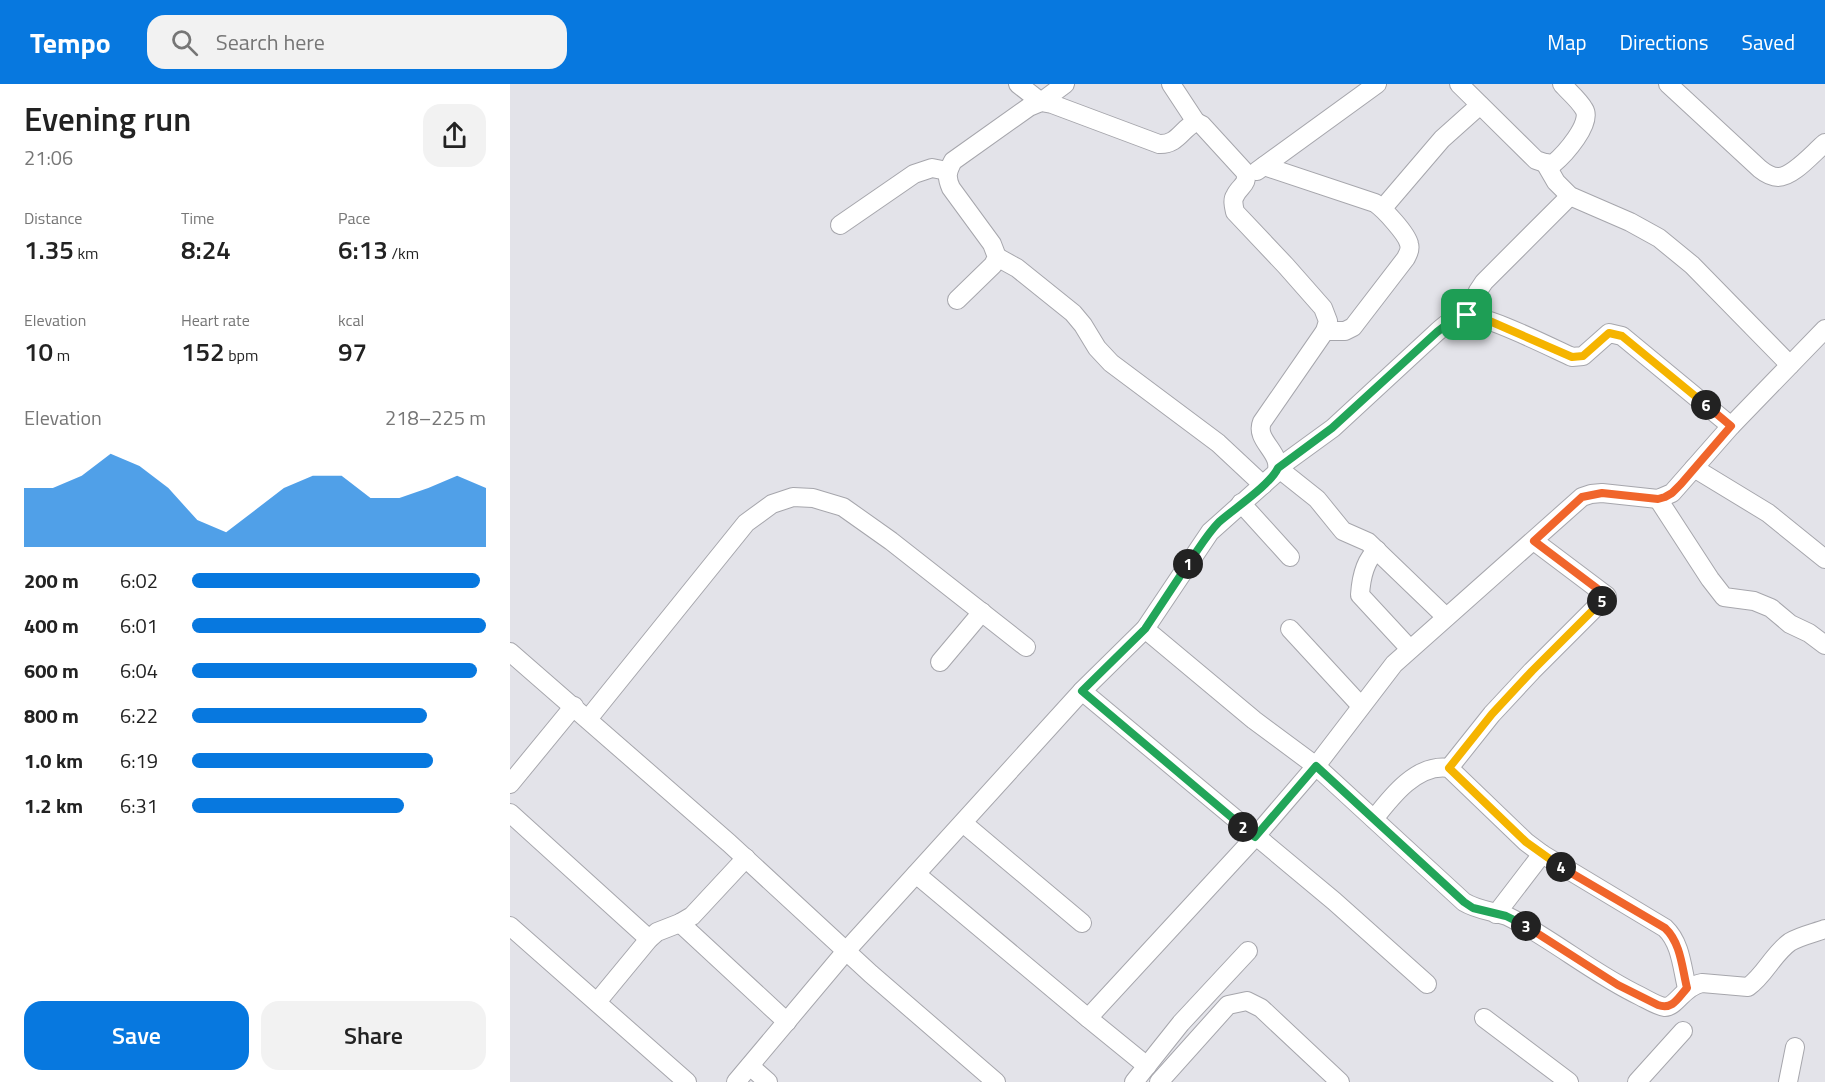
<!DOCTYPE html>
<meta charset="utf-8">
<style>
body{margin:0;font-family:"Titillium Web",sans-serif;background:#f2f2f2;color:#222;height:100vh;display:flex;flex-direction:column;font-size:22px;white-space:nowrap}
*{box-sizing:border-box;margin:0}
p{font-size:20px;color:#767676}
.icon{flex:none;width:33px;height:33px;fill:none;stroke:currentColor;stroke-width:2;stroke-linecap:round;stroke-linejoin:round}
.map{position:relative;flex:1;overflow:hidden}
.side{display:flex;flex-direction:column;background:#fff;width:510px}
.side>*{flex:none}
.pin{position:absolute;display:grid;place-items:center;width:51px;height:51px;color:#fff;margin:-26px;border-radius:12px;box-shadow:0 3px 9px #0006}
.km{position:absolute;width:30px;height:30px;margin:-15px;border-radius:50%;background:#222;color:#fff;font-size:16px;line-height:30px;text-align:center}
.round{display:grid;place-items:center;flex:none;width:63px;height:63px;border-radius:18px;background:#f2f2f2}
.headline{display:flex;align-items:center;justify-content:space-between;height:102px;padding:0 24px}
h1{font-size:33px;font-weight:600;line-height:45px}
.metrics{display:grid;grid-template-columns:repeat(3,1fr);gap:9px;height:102px;padding:6px 24px}
.metrics div{display:grid;align-content:center}
.metrics b{font-size:26px;font-weight:600}
.metrics small{font-size:16px;font-weight:400}
.metrics p{font-size:16px}
.chart{height:168px;padding:12px 24px}
.chart p{display:flex;justify-content:space-between}
.chart svg{width:100%;height:108px;margin-top:6px;fill:#0778df;opacity:.7}
.cta{display:flex;gap:12px;margin-top:auto;padding:12px 24px}
.cta a{flex:1;height:69px;border-radius:18px;background:#0778df;color:#fff;font-size:24px;font-weight:600;line-height:69px;text-align:center}
.cta a+a{background:#f2f2f2;color:#222}
ul{padding:0 24px;list-style:none;font-size:20px}
li{display:grid;grid-template-columns:96px 72px 1fr;align-items:center;height:45px}
li i{height:15px;border-radius:8px;background:#0778df}
header{display:flex;align-items:center;gap:36px;box-sizing:border-box;height:84px;padding:0 30px;background:#0778df;color:#fff}
header strong{font-size:28px}
nav{display:flex;gap:33px;margin-inline-start:auto;font-size:21px}
.search{width:420px;height:54px;background:#f2f2f2;display:flex;align-items:center;gap:15px;box-sizing:border-box;padding:0 21px;border-radius:18px;color:#767676;font-size:22px}
main{display:flex;flex:1;min-height:0}
.map>svg:first-child{display:block}
.lines{fill:none;stroke-linecap:round;stroke-linejoin:round}
.minor-casing{stroke:#a6a6ac;stroke-width:20}
.minor{stroke:#fff;stroke-width:18}
.split-1-casing{stroke:#fff;stroke-width:12}
.split-2-casing{stroke:#fff;stroke-width:12}
.split-3-casing{stroke:#fff;stroke-width:12}
.split-4-casing{stroke:#fff;stroke-width:12}
.split-5-casing{stroke:#fff;stroke-width:12}
.split-6-casing{stroke:#fff;stroke-width:12}
.split-7-casing{stroke:#fff;stroke-width:12}
.split-1{stroke:#22a559;stroke-width:8}
.split-2{stroke:#22a559;stroke-width:8}
.split-3{stroke:#22a559;stroke-width:8}
.split-4{stroke:#f0652b;stroke-width:8}
.split-5{stroke:#f5b400;stroke-width:8}
.split-6{stroke:#f0652b;stroke-width:8}
.split-7{stroke:#f5b400;stroke-width:8}
</style>
<header>
<strong>Tempo</strong>
<div class="search"><svg class="icon" aria-label="search" viewBox="0 0 24 24"><circle cx="10" cy="10" r="6"/><path d="M15 15l6 6"/></svg>Search here</div>
<nav><a>Map</a><a>Directions</a><a>Saved</a></nav>
</header>
<main>
<section class="side">
<div class="headline"><div><h1>Evening run</h1><p>21:06</p></div><a class="round"><svg class="icon" aria-label="share" viewBox="0 0 24 24"><path d="M12 15V3M7 8l5-5 5 5M5 13v7h14v-7"/></svg></a></div>
<div class="metrics">
<div><p>Distance</p><b>1.35<small> km</small></b></div>
<div><p>Time</p><b>8:24</b></div>
<div><p>Pace</p><b>6:13<small> /km</small></b></div>
</div>
<div class="metrics">
<div><p>Elevation</p><b>10<small> m</small></b></div>
<div><p>Heart rate</p><b>152<small> bpm</small></b></div>
<div><p>kcal</p><b>97</b></div>
</div>
<div class="chart"><p><span>Elevation</span>218–225 m</p>
<svg viewBox="0 0 160 44" preserveAspectRatio="none"><path d="M0 44V20L10 20L20 15L30 6L40 11L50 20L60 33L70 38L80 29L90 20L100 15L110 15L120 24L130 24L140 20L150 15L160 20V44z"/></svg>
</div>
<ul>
<li><b>200 m</b>6:02<i style="width:98%"></i></li>
<li><b>400 m</b>6:01<i style="width:100%"></i></li>
<li><b>600 m</b>6:04<i style="width:97%"></i></li>
<li><b>800 m</b>6:22<i style="width:80%"></i></li>
<li><b>1.0 km</b>6:19<i style="width:82%"></i></li>
<li><b>1.2 km</b>6:31<i style="width:72%"></i></li>
</ul>
<div class="cta"><a>Save</a><a>Share</a></div>
</section>
<div class="map">
<svg width="1315" height="998" viewBox="0 0 1315 998">
<rect width="100%" height="100%" fill="#e3e3e9"/>
<g class="lines">
<g class="minor-casing">
<g id="minor">
<path d="M 508,0 L 531,18 L 555,0"/>
<path d="M 661,0 L 686,38"/>
<path d="M 949,0 L 1026,76 L 1035,79 L 1043,80 C 1054,71 1083,39 1074,25 C 1069,16 1059,8 1052,0"/>
<path d="M 1158,0 L 1250,85 C 1255,89 1261,93 1268,93 C 1283,93 1303,69 1315,59"/>
<path d="M 1035,79 L 1046,98 L 1060,112 L 1120,138 L 1149,154 L 1182,181 L 1280,281"/>
<path d="M 754,82 L 865,119 C 874,125 897,150 899,160 C 901,166 898,169 896,174 L 843,243 L 835,247 L 815,247"/>
<path d="M 747,87 L 867,0"/>
<path d="M 873,124 L 932,55 L 970,21"/>
<path d="M 330,141 L 404,90 L 422,84 L 437,87"/>
<path d="M 487,173 L 507,184 L 563,229 L 573,241 L 587,264 L 601,279 L 708,359 L 753,401"/>
<path d="M 957,231 L 968,207 L 974,198 L 1060,112"/>
<path d="M 1184,384 L 1258,429 L 1315,475"/>
<path d="M 1148,415 L 1200,495 L 1214,513 L 1244,517 L 1261,524 L 1280,540 L 1299,549 L 1315,561"/>
<path d="M 731,419 L 780,473"/>
<path d="M 867,466 C 854,477 851,495 850,511 L 900,565"/>
<path d="M 936,533 L 858,458 L 833,447 L 807,415 L 768,384 L 823,344 L 927,248 C 935,241 943,234 954,232 C 971,228 1042,264 1062,273 L 1073,272 L 1099,249 L 1112,252 L 1221,342"/>
<path d="M 635,545 L 744,636 L 806,682 L 954,818 C 967,826 982,827 997,832 C 1003,835 1011,839 1017,843 C 1055,865 1090,893 1130,912 C 1138,916 1147,922 1155,923 C 1166,923 1174,902 1192,899 L 1238,903 C 1255,891 1263,870 1280,858 C 1290,852 1304,849 1315,845"/>
<path d="M 780,545 L 851,622"/>
<path d="M 0,568 L 219,759 L 361,890 L 486,998"/>
<path d="M 430,578 L 472,528"/>
<path d="M 572,607 L 824,817 L 917,900"/>
<path d="M 78,635 L 236,439 L 262,420 L 283,413 L 303,414 L 333,423 L 381,457 L 516,563"/>
<path d="M 939,684 L 982,630 L 1022,587 L 1097,512 L 1024,457"/>
<path d="M 0,700 L 64,622"/>
<path d="M 0,729 L 139,855"/>
<path d="M 864,735 C 881,713 907,679 939,684 L 1016,758 L 1032,770 L 1155,844 C 1171,859 1172,884 1177,904"/>
<path d="M 453,739 L 572,839"/>
<path d="M 406,790 L 578,934"/>
<path d="M 986,830 L 1032,770"/>
<path d="M 170,839 L 277,938"/>
<path d="M 0,842 L 177,998"/>
<path d="M 87,918 L 139,855 L 147,848 L 170,839 L 182,832 L 236,774"/>
<path d="M 974,934 L 1059,998"/>
<path d="M 240,982 L 258,998"/>
<path d="M 637,982 L 578,934 L 745,753 L 806,682 L 884,580 L 1072,413 L 1081,410 L 1092,409 L 1148,415 L 1162,409 L 1221,342 L 1315,245"/>
<path d="M 226,998 L 336,867 L 572,607 L 635,545 L 700,448 L 766,389 C 774,369 744,357 752,338 L 815,247 L 818,237 L 813,224 L 776,182 L 725,128 C 724,123 722,116 725,112 C 729,102 739,101 735,88 L 692,41 L 686,38 C 672,44 668,61 649,60 L 542,20 L 531,18 L 519,23 L 443,77 C 437,88 436,93 441,104 L 482,160 L 487,173 L 483,181 L 447,216"/>
<path d="M 624,998 L 671,939 L 738,867"/>
<path d="M 649,998 L 718,921 L 737,917 L 751,924 L 830,998"/>
<path d="M 1127,998 L 1173,947"/>
<path d="M 1278,998 L 1285,963"/>
</g>
</g>
<use href="#minor" class="minor"/>
</g>
<g class="lines">
<g class="split-1-casing">
<path id="split-1" d="M 678,480 C 688,466 697,450 709,438 C 725,424 760,401 768,384 L 822,344 L 927,248 L 945,234 L 957,231"/>
</g>
<g class="split-2-casing">
<path id="split-2" d="M 678,480 L 635,545 L 572,607 L 733,743"/>
</g>
<g class="split-3-casing">
<path id="split-3" d="M 733,743 L 745,753 L 806,682 L 954,818 L 963,824 L 996,832 L 1016,842"/>
</g>
<g class="split-4-casing">
<path id="split-4" d="M 1016,842 L 1108,901 L 1148,921 C 1163,926 1168,914 1177,904 C 1172,884 1171,859 1155,844 L 1051,783"/>
</g>
<g class="split-5-casing">
<path id="split-5" d="M 1051,783 L 1016,758 L 939,684 L 982,630 L 1022,587 L 1092,517"/>
</g>
<g class="split-6-casing">
<path id="split-6" d="M 1092,517 L 1097,512 L 1024,457 L 1072,413 L 1092,409 L 1148,415 L 1155,413 L 1162,409 L 1171,400 L 1221,342 L 1196,321"/>
</g>
<g class="split-7-casing">
<path id="split-7" d="M 957,231 L 975,235 L 1062,273 L 1073,272 L 1099,249 L 1112,252 L 1196,321"/>
</g>
<use href="#split-1" class="split-1"/>
<use href="#split-2" class="split-2"/>
<use href="#split-3" class="split-3"/>
<use href="#split-4" class="split-4"/>
<use href="#split-5" class="split-5"/>
<use href="#split-6" class="split-6"/>
<use href="#split-7" class="split-7"/>
</g>
</svg>
<div class="pin" style="left:957px;top:231px;background:#1e9e55"><svg class="icon" aria-label="arrive" viewBox="0 0 24 24"><path d="M6 21V4h12l-3 4 3 4H6"/></svg></div>
<b class="km" style="left:678px;top:480px">1</b>
<b class="km" style="left:733px;top:743px">2</b>
<b class="km" style="left:1016px;top:842px">3</b>
<b class="km" style="left:1051px;top:783px">4</b>
<b class="km" style="left:1092px;top:517px">5</b>
<b class="km" style="left:1196px;top:321px">6</b>
</div>
</main>
